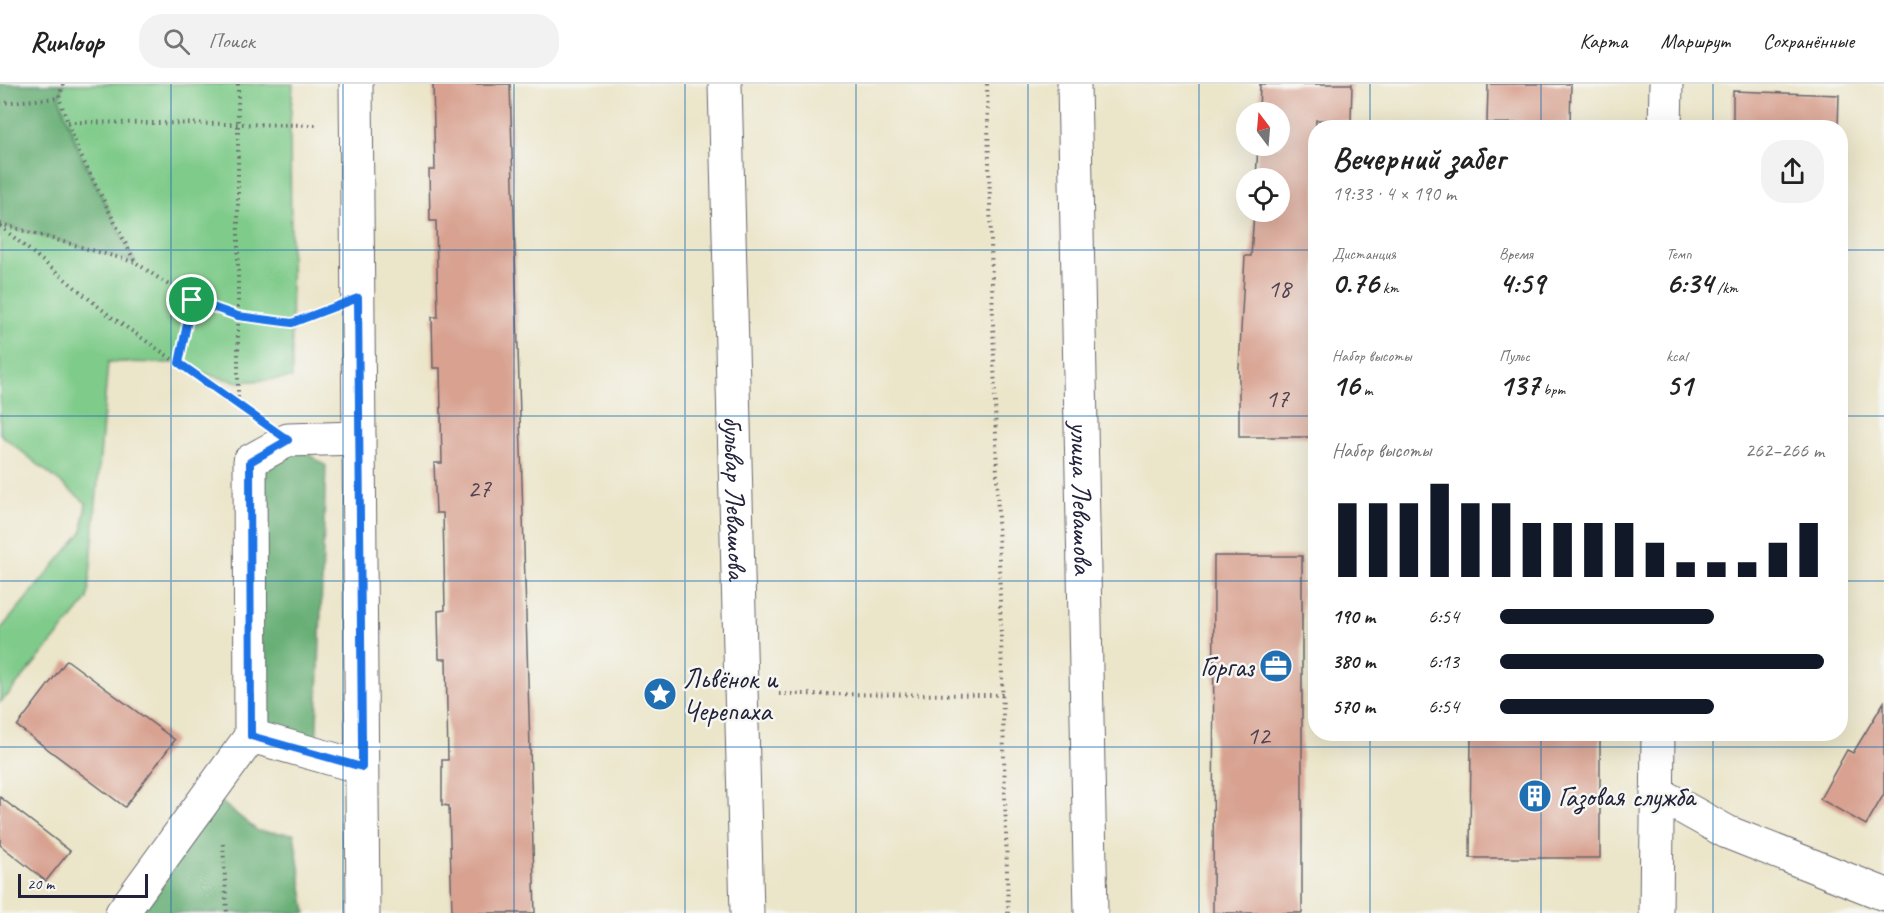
<!DOCTYPE html>
<html lang="ru">
<meta charset="utf-8">
<style>
body{margin:0;font-family:Caveat,sans-serif;background:#f2f2f2;color:#222;height:100vh;display:flex;flex-direction:column;font-size:22px;white-space:nowrap}
*{box-sizing:border-box;margin:0}
p{font-size:20px;color:#767676}
.icon{flex:none;width:33px;height:33px;fill:none;stroke:currentColor;stroke-width:2;stroke-linecap:round;stroke-linejoin:round}
.map{position:relative;flex:1;overflow:hidden}
.side{position:absolute;left:1308px;top:36px;width:540px;height:621px;display:flex;flex-direction:column;background:#fff;border-radius:24px;box-shadow:0 6px 24px #0002}
.side>*{flex:none}
.needle{width:39px;rotate:344deg}
.controls{position:absolute;left:1236px;top:18px;display:grid;gap:12px}
.controls a{display:grid;place-items:center;width:54px;height:54px;border-radius:50%;background:#fff;box-shadow:0 6px 24px #0002;font-size:30px}
.scale{position:absolute;left:18px;bottom:15px;width:130px;box-sizing:border-box;padding-left:6px;border:3px solid #22223b;border-top:0;font-size:16px;line-height:21px;white-space:nowrap;color:#22223b;-webkit-text-stroke:4px #f6f6f2;paint-order:stroke}
.pin{position:absolute;display:grid;place-items:center;width:51px;height:51px;color:#fff;margin:-26px;border:3px solid #fff;border-radius:50%;box-shadow:0 2px 6px #0007}
.round{display:grid;place-items:center;flex:none;width:63px;height:63px;border-radius:24px;background:#f2f2f2}
.headline{display:flex;align-items:center;justify-content:space-between;height:102px;padding:0 24px}
h1{font-size:33px;font-weight:600;line-height:45px}
.metrics{display:grid;grid-template-columns:repeat(3,1fr);gap:9px;height:102px;padding:6px 24px}
.metrics div{display:grid;align-content:center}
.metrics b{font-size:30px;font-weight:600}
.metrics small{font-size:16px;font-weight:400}
.metrics p{font-size:16px}
.chart{height:168px;padding:12px 24px}
.chart p{display:flex;justify-content:space-between}
.chart svg{width:100%;height:108px;margin-top:6px;stroke:#111827;stroke-width:6}
ul{padding:0 24px;list-style:none;font-size:20px}
li{display:grid;grid-template-columns:96px 72px 1fr;align-items:center;height:45px}
li i{height:15px;border-radius:8px;background:#111827}
header{display:flex;align-items:center;gap:36px;box-sizing:border-box;height:84px;padding:0 30px;background:#fff;border-bottom:2px solid #e0e0e0}
header strong{font-size:28px}
nav{display:flex;gap:33px;margin-inline-start:auto;font-size:21px}
.search{width:420px;height:54px;background:#f2f2f2;display:flex;align-items:center;gap:15px;box-sizing:border-box;padding:0 21px;border-radius:24px;color:#767676;font-size:22px}
.map>svg:first-child{display:block}
.green{fill:#7fcb8a;stroke:#507662;stroke-width:1.5}
.forest{fill:#67af76;stroke:#446858;stroke-width:1.5}
.building{fill:#d8a190}
.lines{fill:none;stroke-linecap:round;stroke-linejoin:round}
.minor-casing{stroke:#68666d;stroke-width:35}
.major-casing{stroke:#68666d;stroke-width:35}
.path{stroke:#68666d;stroke-width:4;stroke-dasharray:1.5 4.5;stroke-linecap:butt}
.minor{stroke:#fff;stroke-width:33}
.major{stroke:#fff;stroke-width:33}
.route-casing{stroke:#fff;stroke-width:12}
.route{stroke:#1a73e8;stroke-width:8}
.grid{fill:none;stroke:#1f6fb2;stroke-width:1.5;stroke-opacity:0.55}
.labels{text-anchor:middle;dominant-baseline:central;stroke-width:5;stroke-linejoin:round;paint-order:stroke}
.number-label{font-size:26px;fill:#504250}
.street-label{font-size:28px;fill:#22223b;stroke:#f6f6f2}
.poi-label{font-size:28px;fill:#22223b;stroke:#f6f6f2;text-anchor:start}
</style>
<header>
<strong>Runloop</strong>
<div class="search"><svg class="icon" aria-label="search" viewBox="0 0 24 24"><circle cx="10" cy="10" r="6"/><path d="M15 15l6 6"/></svg>Поиск</div>
<nav><a>Карта</a><a>Маршрут</a><a>Сохранённые</a></nav>
</header>
<div class="map">
<svg width="1884" height="829" viewBox="0 0 1884 829">
<rect width="100%" height="100%" fill="#f6f6f2"/>
<filter id="ink" filterUnits="userSpaceOnUse"><feTurbulence type="fractalNoise" baseFrequency=".0167" numOctaves="2"/><feDisplacementMap in="SourceGraphic" scale="12" xChannelSelector="R" yChannelSelector="G"/><feConvolveMatrix kernelMatrix="1 2 1 2 8 2 1 2 1" color-interpolation-filters="sRGB"/></filter>
<filter id="wash" filterUnits="userSpaceOnUse"><feTurbulence type="fractalNoise" baseFrequency=".008" numOctaves="4" result="noise"/><feDisplacementMap in="SourceGraphic" scale="24" xChannelSelector="R" yChannelSelector="G"/><feGaussianBlur stdDeviation="1.35" result="paint"/><feColorMatrix in="noise" values="0 0 0 0 0 0 0 0 0 0 0 0 0 0 0 0 0 1.4 0 .05"/><feComposite in="paint" operator="in"/></filter>
<g filter="url(#wash)">
<rect width="100%" height="100%" fill="#ebe5c9"/>
<path class="green" d="M 63,0 L 293,0 L 290,40 L 292,294 L 238,298 L 189,286 L 179,279 L 108,278 L 88,515 L 8,611 L 0,618 L 0,546 L 82,448 L 86,419 L 0,350 L 0,140 L 135,178 L 79,68 L 59,14 Z"/>
<g class="forest">
<path d="M 0,0 L 63,0 L 59,14 L 79,68 L 135,178 L 0,140 Z"/>
<path d="M 288,356 L 326,382 L 316,670 L 251,652 L 250,377 Z"/>
<path d="M 220,717 L 258,747 L 294,750 L 306,829 L 122,829 Z"/>
</g>
<g id="blocks">
<g class="building">
<path d="M 433,0 L 510,0 L 535,829 L 452,829 L 449,722 L 442,721 L 442,676 L 448,676 L 446,575 L 439,575 L 438,527 L 445,526 L 443,429 L 436,429 L 434,379 L 442,379 L 440,284 L 433,284 L 432,233 L 438,233 L 436,137 L 430,137 L 429,86 L 435,86 Z"/>
<path d="M 1260,0 L 1352,0 L 1351,37 L 1316,36 L 1316,353 L 1239,353 L 1239,284 L 1245,172 L 1251,172 L 1254,128 L 1280,128 L 1280,94 L 1256,94 L 1258,62 L 1280,62 L 1280,28 L 1259,28 Z"/>
<path d="M 1488,0 L 1571,0 L 1570,40 L 1487,39 Z"/>
<path d="M 1733,7 L 1839,11 L 1838,44 L 1733,44 Z"/>
<path d="M 1214,472 L 1302,472 L 1302,829 L 1213,829 Z"/>
<path d="M 67,576 L 175,656 L 125,723 L 17,642 Z"/>
<path d="M 1884,618 L 1884,710 L 1866,741 L 1820,715 L 1847,666 L 1853,669 Z"/>
<path d="M 1471,650 L 1600,650 L 1600,774 L 1470,774 Z"/>
<path d="M 0,713 L 70,767 L 46,797 L 0,761 Z"/>
</g>
</g>
</g>
<g filter="url(#ink)">
<use href="#blocks" fill-opacity="0" stroke="#68666d" stroke-width="1.5"/>
<g class="lines">
<g class="minor-casing">
<g id="minor">
<path d="M 356,0 L 363,829"/>
<path id="s1" d="M 725,0 L 747,829"/>
<path d="M 1665,44 L 1666,0"/>
<path d="M 251,652 L 250,377 L 288,356 L 359,354"/>
<path d="M 1657,709 L 1727,748 L 1884,810"/>
<path d="M 122,829 L 251,652 L 361,683"/>
<path d="M 1656,829 L 1658,650"/>
</g>
</g>
<g class="major-casing">
<g id="major">
<path id="s2" d="M 1074,0 L 1091,829"/>
</g>
</g>
<g class="path">
<path d="M 63,0 L 59,14 L 79,68 L 135,178 L 192,217 L 238,232 L 292,239 L 318,229"/>
<path d="M 238,0 L 238,320"/>
<path d="M 987,0 L 1008,829"/>
<path d="M 0,19 L 59,14"/>
<path d="M 68,38 L 316,41"/>
<path d="M 0,140 L 134,178"/>
<path d="M 0,142 L 110,232 L 253,331"/>
<path d="M 179,279 L 192,217"/>
<path d="M 779,610 L 1004,611"/>
<path d="M 223,760 L 227,829"/>
</g>
<use href="#minor" class="minor"/>
<use href="#major" class="major"/>
</g>
</g>
<g class="lines" filter="url(#ink)">
<g class="route-casing">
<path id="route" d="M 358,214 L 362,660 L 362,683 L 251,652 L 250,378 L 288,356 L 179,279 L 192,216 L 238,232 L 292,239 Z"/>
</g>
<use href="#route" class="route"/>
</g>
<path class="grid" d="M 171,0 L 171,829M 343,0 L 343,829M 514,0 L 514,829M 685,0 L 685,829M 856,0 L 856,829M 1028,0 L 1028,829M 1199,0 L 1199,829M 1370,0 L 1370,44M 1541,0 L 1541,44M 1713,0 L 1713,44M 0,166 L 1316,166M 1840,166 L 1884,166M 0,332 L 1316,332M 1840,332 L 1884,332M 0,497 L 1316,497M 1840,497 L 1884,497M 1370,650 L 1370,829M 1541,650 L 1541,829M 1713,650 L 1713,829M 0,663 L 1884,663"/>
<defs>
<g id="office-disc" transform="scale(1.725)"><circle r="9.5" fill="#1f6fb2" stroke="#f6f6f2"/><path d="M-6-3h4V-5.5h4V-3h4V5H-6ZM-1-4.5V-3h2v-1.5ZM-6 0V1H6V0Z" fill="#fff"/></g>
<g id="sight-disc" transform="scale(1.725)"><circle r="9.5" fill="#1f6fb2" stroke="#f6f6f2"/><path d="M0-6L1.8-2.2L6-1.7L2.9 1.2L3.7 5.4L0 3.3L-3.7 5.4L-2.9 1.2L-6-1.7L-1.8-2.2Z" fill="#fff"/></g>
<g id="building-disc" transform="scale(1.725)"><circle r="9.5" fill="#1f6fb2" stroke="#f6f6f2"/><path d="M-4-6H4V6H1V3H-1V6H-4ZM-2.5-4.3h1.7v1.8h-1.7ZM.8-4.3h1.7v1.8H.8ZM-2.5-1h1.7V.8h-1.7ZM.8-1h1.7V.8H.8Z" fill="#fff"/></g>
</defs>
<g fill-rule="evenodd">
<use href="#office-disc" x="1276" y="582"/>
<use href="#sight-disc" x="660" y="610"/>
<use href="#building-disc" x="1535" y="712"/>
</g>
<g class="labels">
<g class="number-label">
<text x="1279" y="204">18</text>
<text x="1277" y="314">17</text>
<text x="479" y="404">27</text>
<text x="1258" y="651">12</text>
</g>
<g class="street-label">
<text stroke="none"><textPath href="#s1" startOffset="414">бульвар Левашова</textPath></text>
<text stroke="none"><textPath href="#s2" startOffset="414">улица Левашова</textPath></text>
</g>
<g class="poi-label">
<text x="1253" y="582" text-anchor="end">Горгаз</text>
<text x="683" y="594">Львёнок и<tspan x="683" dy="32">Черепаха</tspan></text>
<text x="1558" y="712">Газовая служба</text>
</g>
</g>
</svg>
<div class="controls">
<a><svg class="needle" viewBox="-14 -14 28 28"><path d="M0-13l5 13h-10z" fill="#e53935"/><path d="M0 13l5-13h-10z" fill="#767676"/></svg></a>
<a><svg class="icon" aria-label="locate" viewBox="0 0 24 24"><circle cx="12" cy="12" r="6"/><path d="M12 2v4M12 18v4M2 12h4M18 12h4"/></svg></a>
</div>
<div class="scale">20 m</div>
<div class="pin" style="left:192px;top:216px;background:#1e9e55"><svg class="icon" aria-label="arrive" viewBox="0 0 24 24"><path d="M6 21V4h12l-3 4 3 4H6"/></svg></div>
<section class="side">
<div class="headline"><div><h1>Вечерний забег</h1><p>19:33 · 4 × 190 m</p></div><a class="round"><svg class="icon" aria-label="share" viewBox="0 0 24 24"><path d="M12 15V3M7 8l5-5 5 5M5 13v7h14v-7"/></svg></a></div>
<div class="metrics">
<div><p>Дистанция</p><b>0.76<small> km</small></b></div>
<div><p>Время</p><b>4:59</b></div>
<div><p>Темп</p><b>6:34<small> /km</small></b></div>
</div>
<div class="metrics">
<div><p>Набор высоты</p><b>16<small> m</small></b></div>
<div><p>Пульс</p><b>137<small> bpm</small></b></div>
<div><p>kcal</p><b>51</b></div>
</div>
<div class="chart"><p><span>Набор высоты</span>262–266 m</p>
<svg viewBox="0 0 160 44" preserveAspectRatio="none"><path d="M5 44V14M15 44V14M25 44V14M35 44V6M45 44V14M55 44V14M65 44V22M75 44V22M85 44V22M95 44V22M105 44V30M115 44V38M125 44V38M135 44V38M145 44V30M155 44V22"/></svg>
</div>
<ul>
<li><b>190 m</b>6:54<i style="width:66%"></i></li>
<li><b>380 m</b>6:13<i style="width:100%"></i></li>
<li><b>570 m</b>6:54<i style="width:66%"></i></li>
</ul>
</section>
</div>
